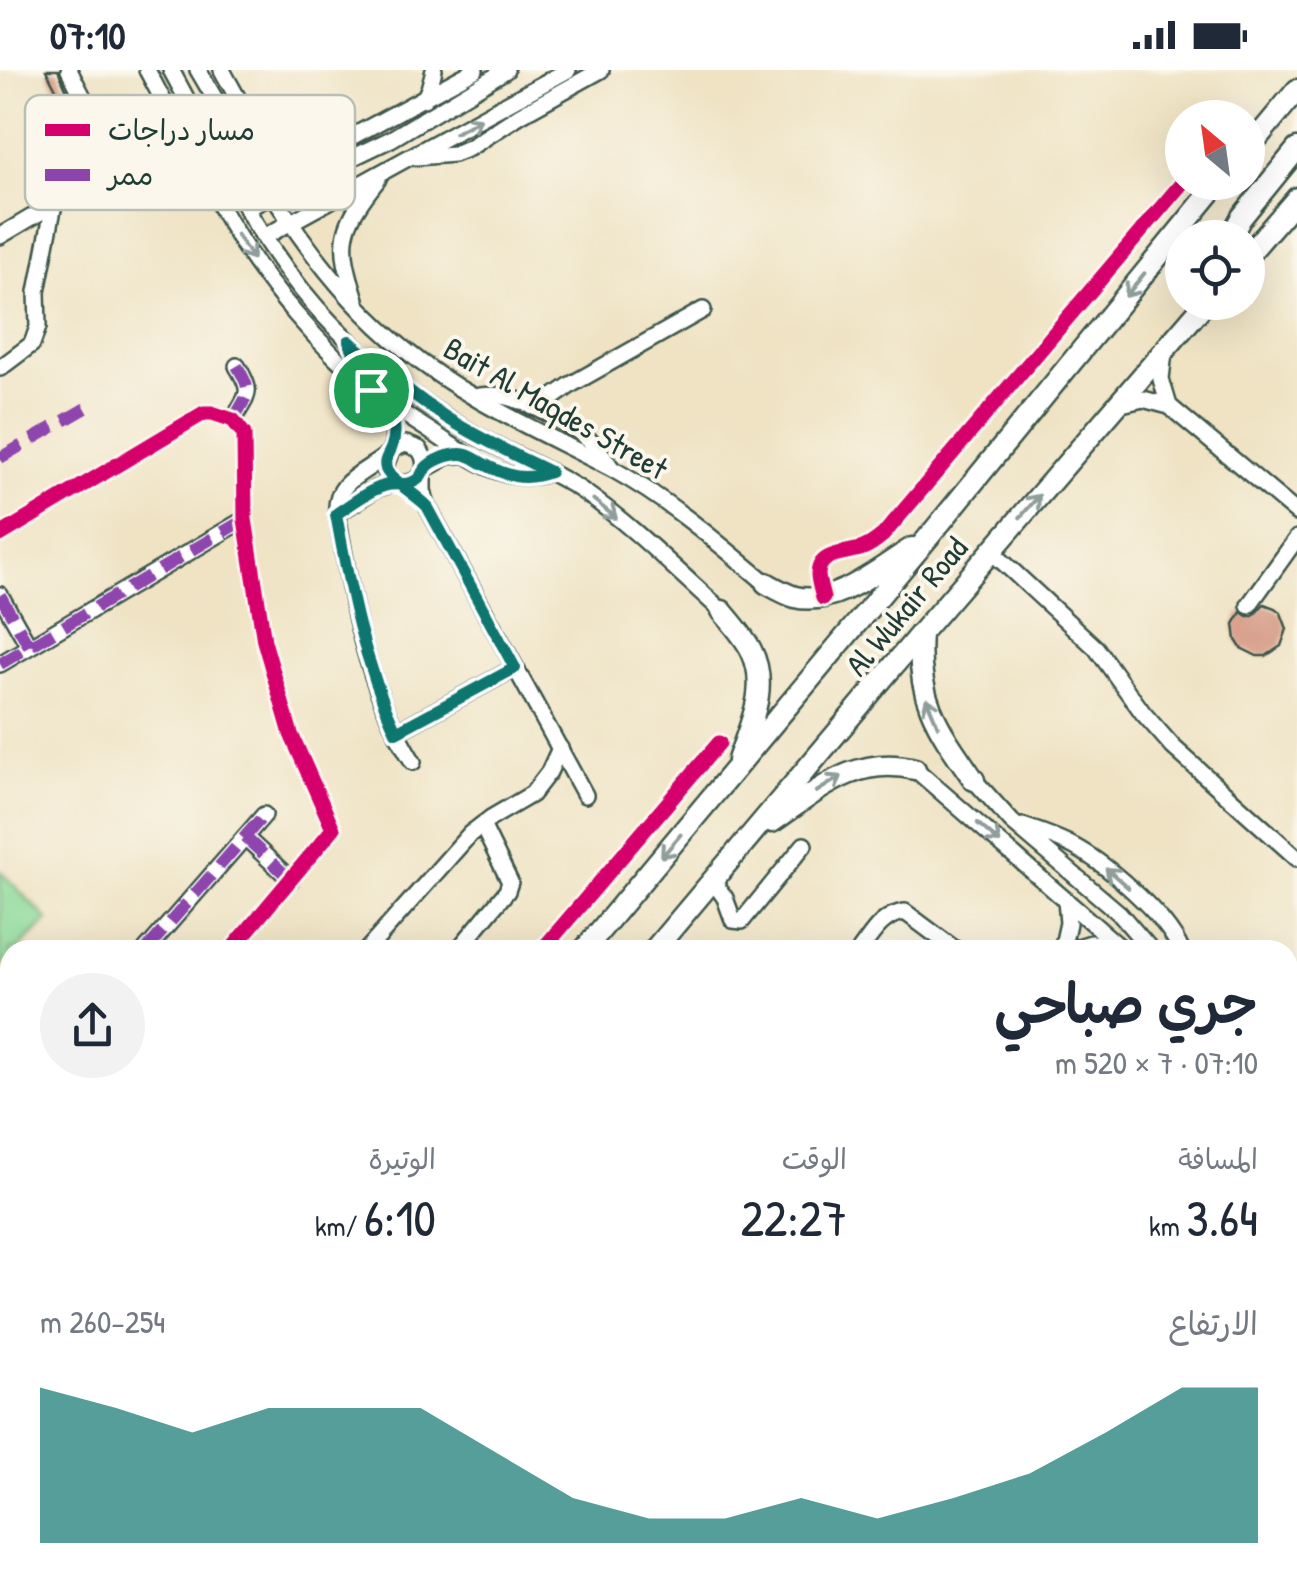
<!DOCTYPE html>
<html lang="ar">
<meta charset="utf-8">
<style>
body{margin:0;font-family:"Patrick Hand","Playpen Sans Arabic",sans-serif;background:#f2f2f3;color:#1f2937;direction:rtl;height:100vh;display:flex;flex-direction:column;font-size:38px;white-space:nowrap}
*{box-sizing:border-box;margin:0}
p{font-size:32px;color:#747a83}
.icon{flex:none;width:55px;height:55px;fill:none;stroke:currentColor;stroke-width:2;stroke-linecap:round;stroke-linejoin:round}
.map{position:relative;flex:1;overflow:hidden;direction:ltr}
.details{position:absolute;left:0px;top:870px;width:1298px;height:640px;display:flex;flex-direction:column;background:#fff;border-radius:30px 30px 0 0;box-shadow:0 10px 40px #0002;direction:rtl}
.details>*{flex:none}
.needle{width:65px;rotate:331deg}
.fabs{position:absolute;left:1165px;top:30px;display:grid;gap:20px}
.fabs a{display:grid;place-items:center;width:100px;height:100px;border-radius:50%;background:#fff;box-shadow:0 10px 40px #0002;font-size:50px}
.pin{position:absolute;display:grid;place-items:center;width:85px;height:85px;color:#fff;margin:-42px;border:5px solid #fff;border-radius:50%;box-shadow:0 2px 10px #0007}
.round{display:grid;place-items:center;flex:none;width:105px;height:105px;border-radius:52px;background:#f2f2f3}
.summary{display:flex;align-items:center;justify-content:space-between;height:170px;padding:0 40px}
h1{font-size:55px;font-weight:600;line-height:75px}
.figures{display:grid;grid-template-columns:repeat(3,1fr);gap:15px;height:170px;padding:10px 40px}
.figures div{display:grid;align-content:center}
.figures b{font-size:50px;font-weight:600}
.figures small{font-size:28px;font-weight:400}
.figures p{font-size:28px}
.chart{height:280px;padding:20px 40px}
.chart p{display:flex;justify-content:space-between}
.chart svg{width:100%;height:180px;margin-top:10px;fill:#0f766e;opacity:.7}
.status{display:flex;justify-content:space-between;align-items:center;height:70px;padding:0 50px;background:#fff;direction:ltr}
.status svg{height:28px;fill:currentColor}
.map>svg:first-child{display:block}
.green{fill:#8ad998;stroke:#548b66;stroke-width:2.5}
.building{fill:#d49581}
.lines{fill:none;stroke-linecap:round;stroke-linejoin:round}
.minor-casing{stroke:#3e564a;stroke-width:20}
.major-casing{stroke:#3e564a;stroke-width:25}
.highway-casing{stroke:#3e564a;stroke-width:28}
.minor{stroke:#fff;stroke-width:15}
.major{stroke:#fff;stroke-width:20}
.highway{stroke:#fff;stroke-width:22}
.quiet{stroke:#8e44ad;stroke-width:12;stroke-dasharray:25 12;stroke-linecap:butt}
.cycleway-casing{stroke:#fbf7ec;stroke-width:21}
.cycleway{stroke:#d6006c;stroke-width:15}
.oneway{stroke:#8f9e9a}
.route-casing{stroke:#fff;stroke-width:20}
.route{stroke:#0f766e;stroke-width:12}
.labels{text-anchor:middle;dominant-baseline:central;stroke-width:8;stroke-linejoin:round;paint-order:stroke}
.street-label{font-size:32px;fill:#1f3d34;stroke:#fbf7ec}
.key{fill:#fbf7ec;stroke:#b9bfb5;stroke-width:2.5}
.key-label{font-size:28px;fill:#1f3d34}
</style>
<div class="status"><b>07:10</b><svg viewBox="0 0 49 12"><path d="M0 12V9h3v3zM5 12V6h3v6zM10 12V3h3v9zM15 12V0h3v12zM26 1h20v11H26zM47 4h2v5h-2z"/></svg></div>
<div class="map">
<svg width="1297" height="1510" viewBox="0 0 1297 1510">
<rect width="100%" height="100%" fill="#fbf7ec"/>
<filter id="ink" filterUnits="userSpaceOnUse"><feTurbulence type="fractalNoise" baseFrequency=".01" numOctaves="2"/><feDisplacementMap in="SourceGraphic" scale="20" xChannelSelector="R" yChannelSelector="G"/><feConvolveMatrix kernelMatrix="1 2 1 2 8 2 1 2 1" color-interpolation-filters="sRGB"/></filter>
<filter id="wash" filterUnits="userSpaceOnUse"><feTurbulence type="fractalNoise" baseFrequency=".0048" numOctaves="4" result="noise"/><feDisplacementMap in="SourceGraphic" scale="40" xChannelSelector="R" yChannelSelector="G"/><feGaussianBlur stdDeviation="2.25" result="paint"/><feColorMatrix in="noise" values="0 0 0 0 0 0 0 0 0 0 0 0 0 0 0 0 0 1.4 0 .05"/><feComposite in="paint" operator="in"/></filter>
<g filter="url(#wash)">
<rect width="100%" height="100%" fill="#efe3c4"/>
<path class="green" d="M 0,801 L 48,850 L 17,880 L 10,880 L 10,887 L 0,896 Z"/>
<g id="blocks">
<g class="building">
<path d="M 46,0 L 58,0 L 68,23 L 60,27 Z"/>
<path d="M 1264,534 L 1275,538 L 1281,543 L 1287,559 L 1281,576 L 1266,586 L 1257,586 L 1241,578 L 1236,570 L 1234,554 L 1241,542 L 1247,546 L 1253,546 Z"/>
</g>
</g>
</g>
<g filter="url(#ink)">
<use href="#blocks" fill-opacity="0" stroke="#3e564a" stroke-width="2.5"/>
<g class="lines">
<g class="minor-casing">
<g id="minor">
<path d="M 147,0 C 175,52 201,105 231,155 C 266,215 322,279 375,323 C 397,341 422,355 445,371 C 477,392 511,417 550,402"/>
<path d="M 171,0 C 219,88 262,183 333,255 C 373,296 420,333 470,362 C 507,383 548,398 584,422 C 633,456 677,501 722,541"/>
<path d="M 198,0 C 257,100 312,205 404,279 C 467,331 542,362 614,400 C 670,431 717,472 766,513"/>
<path d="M 222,0 C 252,54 272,103 344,71 L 475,0"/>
<path d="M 424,29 L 429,19 L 434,0"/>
<path d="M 416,87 L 454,84 L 469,78 L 520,45 L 601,0"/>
<path d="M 247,138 L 391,69 L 506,0"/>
<path d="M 0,166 L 54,134"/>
<path d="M 264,167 L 568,0"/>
<path d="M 356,229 C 337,171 340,157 378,109"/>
<path d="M 1164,282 L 1161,309 L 1169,336"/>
<path d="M 0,298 L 32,274 L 38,257 L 37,222 L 54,134 L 92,67 L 95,50 L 69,0"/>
<path d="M 474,327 C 501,321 519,330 543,341 C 572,355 593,368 610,396"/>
<path d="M 386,332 C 392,344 396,359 393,373 C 389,393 374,403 403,414 C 423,412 431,396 419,379 L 406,374 L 392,379"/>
<path d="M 1117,335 L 1143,329 L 1169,336 L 1297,443"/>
<path d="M 533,337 L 552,328 L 572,314 L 703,240"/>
<path d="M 233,350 C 248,323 254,324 237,296"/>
<path d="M 388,384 C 364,404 334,410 337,444 C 351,530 366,616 413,692"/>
<path d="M 425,399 L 448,386 L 466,384"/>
<path d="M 423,404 L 423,420 L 427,436 L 585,725"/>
<path d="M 337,444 L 375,419 L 397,412"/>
<path d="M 0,465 L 204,343 L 212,343 L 233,350 L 244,364 L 245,449 L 264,571 L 291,664 L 333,759 L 231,880"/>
<path d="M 991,481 L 1096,578 L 1143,643 L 1173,677 L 1297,788"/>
<path d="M 0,525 L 29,576"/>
<path d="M 1249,535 L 1297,468"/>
<path d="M 0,594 L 245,449"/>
<path d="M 396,662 L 515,598"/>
<path d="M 915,699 L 1123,880"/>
<path d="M 974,710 L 1012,752 L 1119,843 L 1151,880"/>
<path d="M 1023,756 C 1037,761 1053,766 1067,773 C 1103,790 1165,844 1181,880"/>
<path d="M 245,767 L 291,810"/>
<path d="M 713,811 L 725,828 L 733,850 L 742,851 L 804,775"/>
<path d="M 146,880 L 264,745"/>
<path d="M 367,880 L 470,764 L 491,748 L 532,724 L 549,702 L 560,678"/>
<path d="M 458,880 L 507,821 L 510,812 L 482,755"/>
<path d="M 860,880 C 873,863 882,845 905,842 L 956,880"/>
<path d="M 1062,880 L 1068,853 L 1066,830"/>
<path d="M 1068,880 L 1091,873 L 1117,875"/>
<path d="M 0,1048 L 10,1036"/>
<path d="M 0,1150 L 10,1139"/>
<path d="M 10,1290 L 10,1289"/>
<path d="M 1288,1291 L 1297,1325"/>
<path d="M 1288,1364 L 1297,1397"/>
<path d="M 0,1453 L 10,1443"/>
<path d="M 1288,1484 L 1297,1481"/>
<path d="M 515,1500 L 529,1510"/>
<path d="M 812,1500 L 815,1510"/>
<path d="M 945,1500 L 947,1510"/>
<path d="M 984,1500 L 987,1510"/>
<path d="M 312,1510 L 320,1500"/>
<path d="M 392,1510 L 399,1500"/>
<path d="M 738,1510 L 741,1500"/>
<path d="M 1069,1510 L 1103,1500"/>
<path d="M 1199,1510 L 1233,1500"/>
<path d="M 1271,1510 L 1297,1502"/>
</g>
</g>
<g class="major-casing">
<g id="major">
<path d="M 1248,79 L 1297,20"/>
<path d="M 1230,168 L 1241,148 L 1297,79"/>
<path d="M 1248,185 L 1297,128"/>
<path d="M 766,513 C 775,518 785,524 795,527 C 835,537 880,498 912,478"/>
<path d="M 722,541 C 732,553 744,566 751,580 C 770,617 750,655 738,690"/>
<path d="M 921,563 C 916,630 938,658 974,710"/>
<path d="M 772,752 C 818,721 856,684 915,699"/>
<path d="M 584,880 L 927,469 L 1219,112"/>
<path d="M 654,880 L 921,563 L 1206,232"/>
<path d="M 55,1510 L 63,1500"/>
<path d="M 108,1510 L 116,1500"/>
</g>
</g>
<g class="highway-casing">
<path id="highway" d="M 28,1510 L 38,1500"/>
</g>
<use href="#minor" class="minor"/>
<use href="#major" class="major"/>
<use href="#highway" class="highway"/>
<g class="quiet">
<path d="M 233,350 C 248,323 254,324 237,296"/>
<path d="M 0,388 L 86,338"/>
<path d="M 0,525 L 29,576"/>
<path d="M 0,594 L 245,449"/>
<path d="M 245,767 L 291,810"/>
<path d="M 146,880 L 264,745"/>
<path d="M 0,1048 L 10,1036"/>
<path d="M 0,1150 L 10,1139"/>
</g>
<g class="cycleway-casing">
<g id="cycleway">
<path d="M 0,465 L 204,343 L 212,343 L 233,350 L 244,364 L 245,449 L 264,571 L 291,664 L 333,759 L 231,880"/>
<path d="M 823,528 C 821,520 818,511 818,504 C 819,481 847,484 863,478 C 871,475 877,470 883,465 L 1183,112"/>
<path d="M 542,880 L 719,673"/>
</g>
</g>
<use href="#cycleway" class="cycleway"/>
</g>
<defs><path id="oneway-shaft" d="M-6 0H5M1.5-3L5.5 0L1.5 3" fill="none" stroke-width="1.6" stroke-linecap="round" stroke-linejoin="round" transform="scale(2.5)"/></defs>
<g class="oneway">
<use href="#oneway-shaft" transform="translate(468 56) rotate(-29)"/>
<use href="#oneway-shaft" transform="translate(245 177) rotate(56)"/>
<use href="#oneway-shaft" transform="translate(1135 215) rotate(129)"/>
<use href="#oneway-shaft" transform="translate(1030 436) rotate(-49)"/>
<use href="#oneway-shaft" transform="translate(605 439) rotate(39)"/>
<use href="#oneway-shaft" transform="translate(932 642) rotate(-113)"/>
<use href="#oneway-shaft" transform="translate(829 714) rotate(-32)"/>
<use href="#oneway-shaft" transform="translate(989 763) rotate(41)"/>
<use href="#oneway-shaft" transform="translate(671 776) rotate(130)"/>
<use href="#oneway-shaft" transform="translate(1117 808) rotate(-139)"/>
</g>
</g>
<g class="lines" filter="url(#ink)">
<g class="route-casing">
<path id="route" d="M 371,320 C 388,333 400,353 392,376 C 390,384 383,389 386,399 C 388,407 417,426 427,436 L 515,598 L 396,662 C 363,590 350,521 336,444 C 352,434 367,421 384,416 C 394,412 406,417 415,411 C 424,406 418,407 425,399 C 432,390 449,384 461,384 C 469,384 475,389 482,393 C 506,406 524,412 550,402 C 515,385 480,369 447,348 C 412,325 381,298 349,271 L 371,320"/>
</g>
<use href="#route" class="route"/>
</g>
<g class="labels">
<g class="street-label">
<text transform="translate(556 338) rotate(30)">Bait Al Maqdes Street</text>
<text transform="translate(906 536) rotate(-50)">Al Wukair Road</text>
</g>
</g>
<rect x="25" y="25" width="330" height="115" rx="15" class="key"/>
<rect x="45" y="54" width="45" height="12" fill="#d6006c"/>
<rect x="45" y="99" width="45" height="12" fill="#8e44ad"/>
<g class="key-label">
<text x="108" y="70">مسار دراجات</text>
<text x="108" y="115">ممر</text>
</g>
</svg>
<div class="fabs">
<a><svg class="needle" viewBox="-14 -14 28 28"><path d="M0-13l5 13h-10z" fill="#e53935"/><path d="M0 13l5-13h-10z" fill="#747a83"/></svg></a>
<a><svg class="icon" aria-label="locate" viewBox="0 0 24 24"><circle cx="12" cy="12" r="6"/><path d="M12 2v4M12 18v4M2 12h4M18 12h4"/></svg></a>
</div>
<div class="pin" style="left:371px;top:320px;background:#1e9e55"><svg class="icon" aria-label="arrive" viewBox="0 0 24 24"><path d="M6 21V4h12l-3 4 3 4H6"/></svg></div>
<section class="details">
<div class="summary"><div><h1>جري صباحي</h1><p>07:10 · 7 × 520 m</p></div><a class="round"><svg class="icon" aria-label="share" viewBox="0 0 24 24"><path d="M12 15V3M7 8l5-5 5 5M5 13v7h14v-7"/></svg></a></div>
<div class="figures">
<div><p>المسافة</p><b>3.64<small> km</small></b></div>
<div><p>الوقت</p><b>22:27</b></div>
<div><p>الوتيرة</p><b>6:10<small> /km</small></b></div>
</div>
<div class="chart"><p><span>الارتفاع</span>254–260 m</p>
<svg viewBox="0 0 160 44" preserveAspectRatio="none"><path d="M0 44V6L10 11L20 17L30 11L40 11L50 11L60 22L70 33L80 38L90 38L100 33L110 38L120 33L130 27L140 17L150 6L160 6V44z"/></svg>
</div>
</section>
</div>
